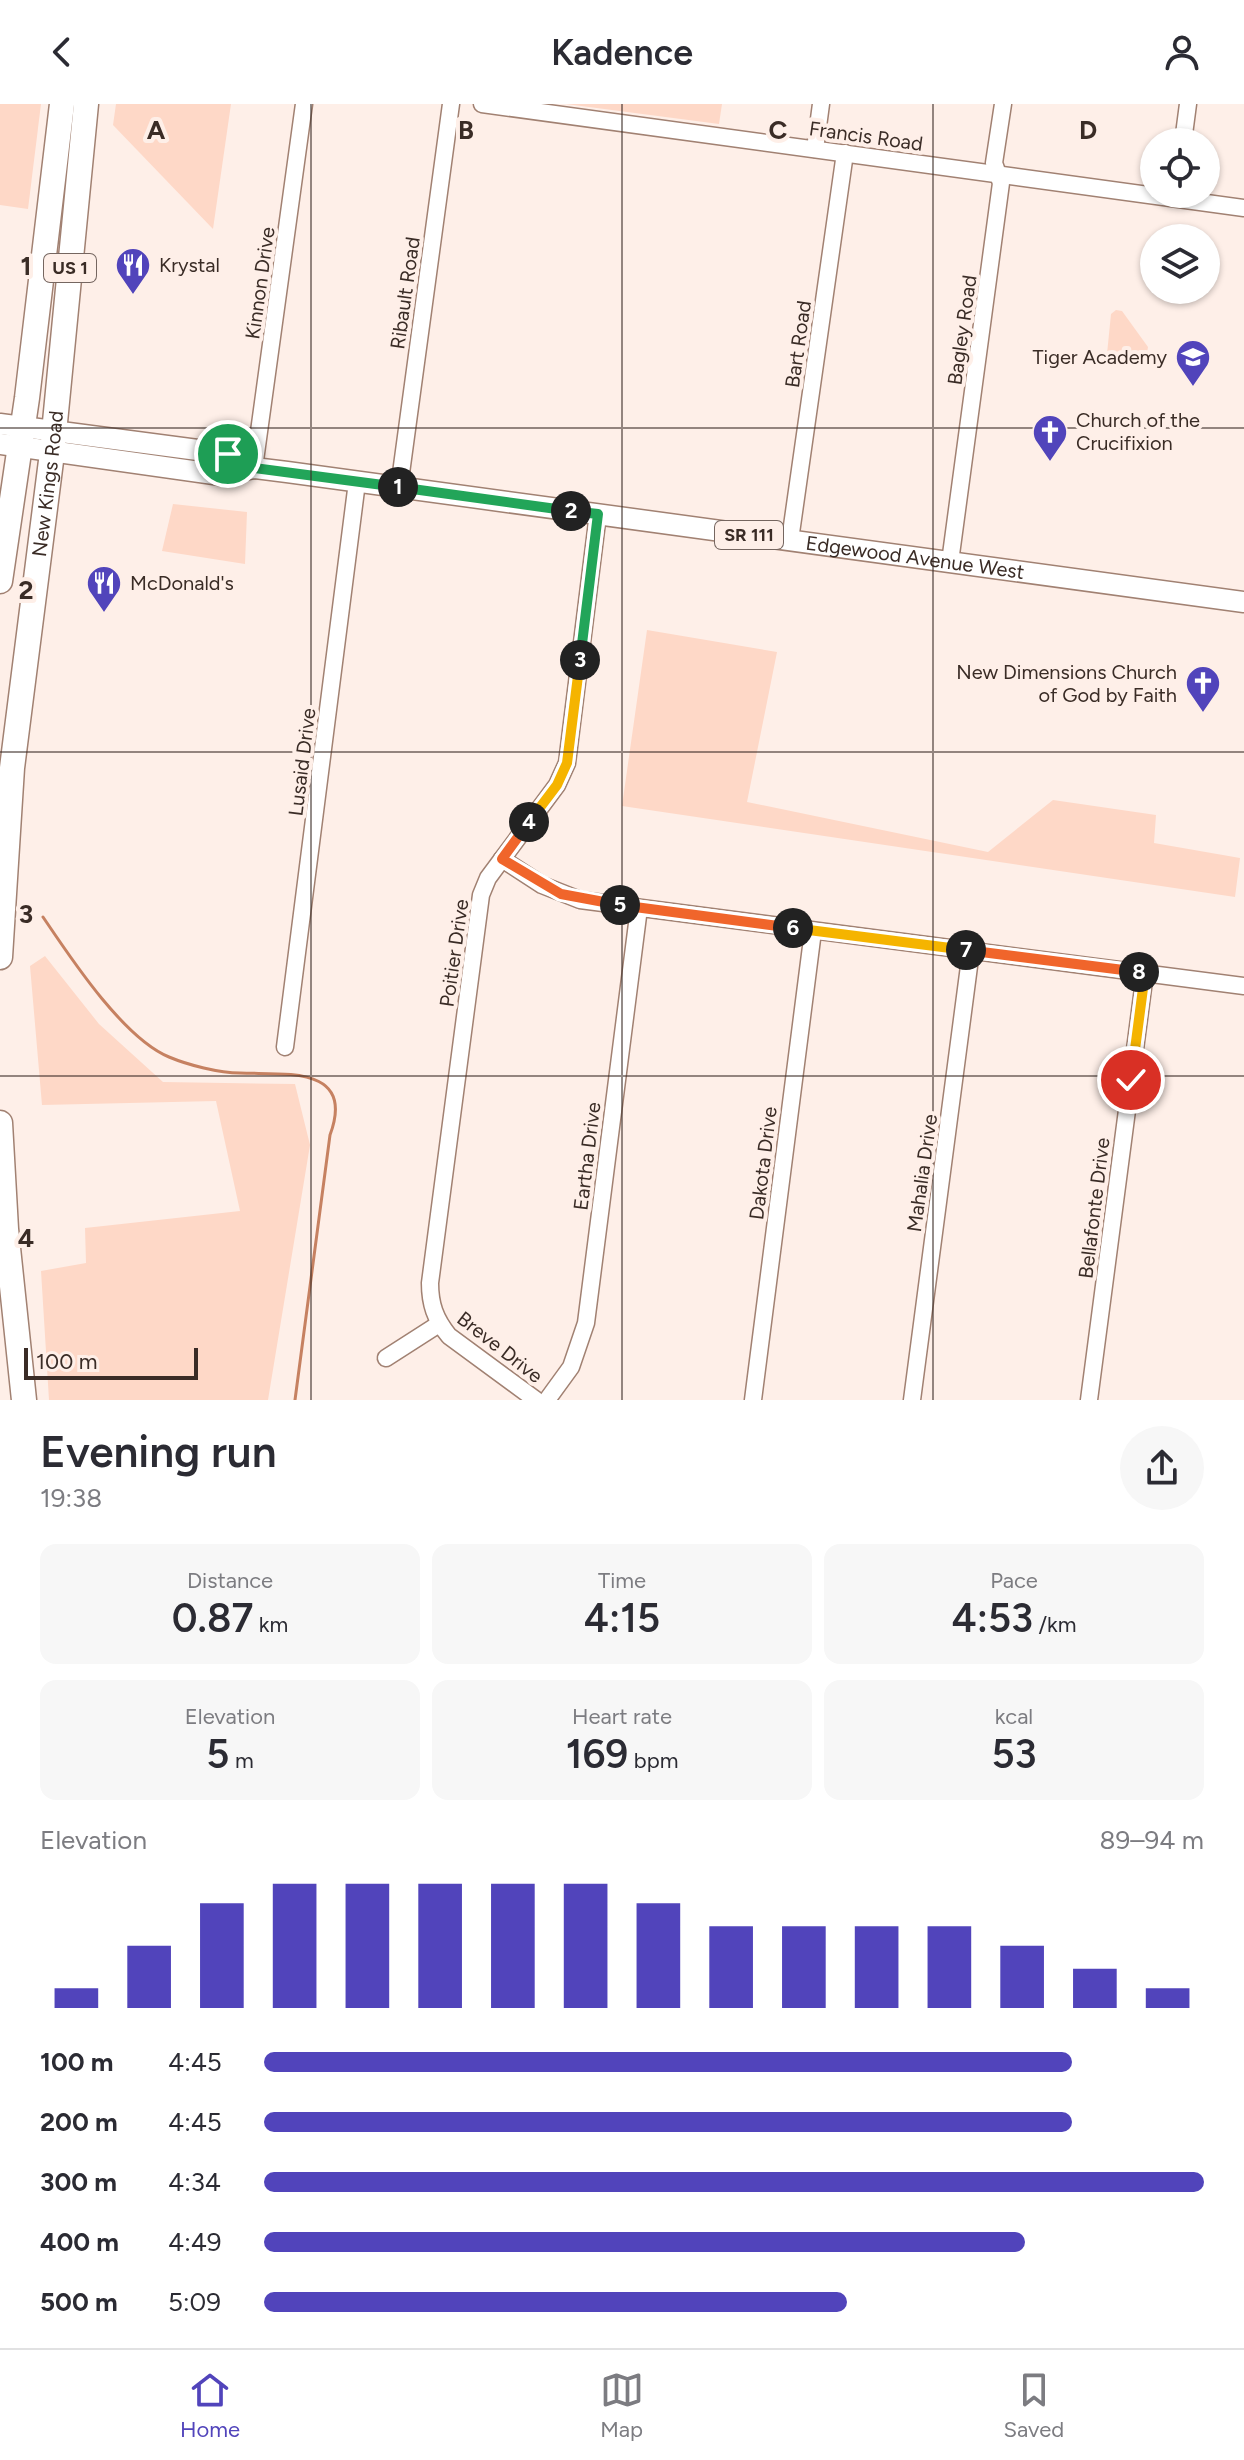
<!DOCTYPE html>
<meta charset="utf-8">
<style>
body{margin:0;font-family:Figtree,sans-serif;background:#f7f7f7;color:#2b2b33;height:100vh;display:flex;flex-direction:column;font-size:30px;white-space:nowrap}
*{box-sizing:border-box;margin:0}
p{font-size:26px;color:#7c7c81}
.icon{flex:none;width:44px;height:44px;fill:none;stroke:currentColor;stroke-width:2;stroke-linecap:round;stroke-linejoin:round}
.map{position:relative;height:1296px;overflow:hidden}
.panel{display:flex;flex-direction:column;background:#fff;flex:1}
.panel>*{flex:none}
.tools{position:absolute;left:1140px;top:24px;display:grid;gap:16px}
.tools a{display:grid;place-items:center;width:80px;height:80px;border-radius:50%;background:#fff;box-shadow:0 2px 6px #0004;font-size:40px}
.scale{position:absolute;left:24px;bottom:20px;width:174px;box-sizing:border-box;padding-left:8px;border:4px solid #3a2c26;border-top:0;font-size:22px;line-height:28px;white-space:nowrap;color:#3a2c26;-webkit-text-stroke:6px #feefe8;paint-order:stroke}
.pin{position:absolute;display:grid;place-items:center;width:68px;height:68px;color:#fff;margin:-34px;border:4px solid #fff;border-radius:50%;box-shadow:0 2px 8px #0007}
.km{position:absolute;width:40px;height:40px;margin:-20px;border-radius:50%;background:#222;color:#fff;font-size:22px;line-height:40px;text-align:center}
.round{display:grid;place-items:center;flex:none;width:84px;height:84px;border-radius:42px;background:#f7f7f7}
.head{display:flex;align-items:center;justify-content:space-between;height:136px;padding:0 40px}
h1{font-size:44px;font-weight:600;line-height:60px}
.metrics{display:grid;grid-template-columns:repeat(3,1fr);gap:12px;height:136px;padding:8px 40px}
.metrics div{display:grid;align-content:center;border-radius:16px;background:#f7f7f7;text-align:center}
.metrics b{font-size:40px;font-weight:600}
.metrics small{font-size:22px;font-weight:400}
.metrics p{font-size:22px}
.chart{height:224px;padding:16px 40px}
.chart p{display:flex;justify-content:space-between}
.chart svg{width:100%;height:144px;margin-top:8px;stroke:#5144bb;stroke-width:6}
ul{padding:0 40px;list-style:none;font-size:26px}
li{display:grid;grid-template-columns:128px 96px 1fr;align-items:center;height:60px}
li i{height:20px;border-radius:10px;background:#5144bb}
header{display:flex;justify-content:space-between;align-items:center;height:104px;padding:0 40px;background:#fff;font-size:36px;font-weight:600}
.dock{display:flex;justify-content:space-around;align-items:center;height:112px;border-top:2px solid #e1e1e2;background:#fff;font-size:22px;color:#7c7c81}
.dock a{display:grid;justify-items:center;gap:4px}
.dock .active{color:#5144bb}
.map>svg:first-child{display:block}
.green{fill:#fed8c7}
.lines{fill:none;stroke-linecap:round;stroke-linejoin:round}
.stream{stroke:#c68161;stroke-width:3}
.minor-casing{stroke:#a18172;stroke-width:19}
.major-casing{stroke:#a18172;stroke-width:23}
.highway-casing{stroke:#a18172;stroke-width:27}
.minor{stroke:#fff;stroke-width:16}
.major{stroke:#fff;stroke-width:20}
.highway{stroke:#fff;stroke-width:24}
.split-1-casing{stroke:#fff;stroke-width:16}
.split-2-casing{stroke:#fff;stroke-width:16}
.split-3-casing{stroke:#fff;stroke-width:16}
.split-4-casing{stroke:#fff;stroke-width:16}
.split-5-casing{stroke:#fff;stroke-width:16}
.split-6-casing{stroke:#fff;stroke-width:16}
.split-7-casing{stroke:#fff;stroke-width:16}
.split-8-casing{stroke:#fff;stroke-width:16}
.split-9-casing{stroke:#fff;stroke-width:16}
.split-1{stroke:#22a559;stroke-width:10}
.split-2{stroke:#22a559;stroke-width:10}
.split-3{stroke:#22a559;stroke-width:10}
.split-4{stroke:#f5b400;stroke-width:10}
.split-5{stroke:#f0652b;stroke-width:10}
.split-6{stroke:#f0652b;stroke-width:10}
.split-7{stroke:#f5b400;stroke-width:10}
.split-8{stroke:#f0652b;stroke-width:10}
.split-9{stroke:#f5b400;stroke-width:10}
.grid{fill:none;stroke:#3a2c26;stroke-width:2;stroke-opacity:0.55}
.labels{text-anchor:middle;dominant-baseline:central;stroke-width:8;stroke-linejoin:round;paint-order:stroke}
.shield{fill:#feefe8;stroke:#756660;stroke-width:2}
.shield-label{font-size:18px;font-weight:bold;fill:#3a2c26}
.street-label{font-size:20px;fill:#3a2c26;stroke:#feefe8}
.poi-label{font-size:20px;fill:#3a2c26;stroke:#feefe8;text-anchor:start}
.grid-label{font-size:26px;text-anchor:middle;font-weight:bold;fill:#3a2c26;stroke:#feefe8;stroke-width:8;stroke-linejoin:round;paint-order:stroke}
</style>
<header><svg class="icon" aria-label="back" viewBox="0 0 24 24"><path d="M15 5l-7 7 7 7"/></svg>Kadence<svg class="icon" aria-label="person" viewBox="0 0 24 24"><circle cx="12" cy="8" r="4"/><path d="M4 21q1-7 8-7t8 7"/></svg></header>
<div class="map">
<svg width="1244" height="1296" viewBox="0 0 1244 1296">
<rect width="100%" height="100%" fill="#feefe8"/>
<g class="green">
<path d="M 0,0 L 41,0 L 28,105 L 0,101 Z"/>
<path d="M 116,0 L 231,0 L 213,125 L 113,21 Z"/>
<path d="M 566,0 L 722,0 L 719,20 Z"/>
<path d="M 1116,206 L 1122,207 L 1148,243 L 1147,249 L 1138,255 L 1107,250 L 1111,210 Z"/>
<path d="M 173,400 L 247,408 L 245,460 L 162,447 Z"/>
<path d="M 647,526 L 777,548 L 747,698 L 988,748 L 1053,696 L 1156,711 L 1154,739 L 1240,754 L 1235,793 L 622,702 Z"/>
<path d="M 45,852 L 99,920 L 163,978 L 295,980 L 310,1041 L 268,1296 L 49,1296 L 41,1167 L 86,1159 L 85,1124 L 240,1107 L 216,997 L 42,1001 L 30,862 Z"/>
</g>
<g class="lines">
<path class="stream" d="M 43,813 C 70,853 123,934 169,953 C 188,961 219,969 240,969 C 284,971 356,961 330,1031 L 295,1296"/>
<g class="minor-casing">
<g id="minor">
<path d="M 482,0 L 1244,104"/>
<path d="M 1183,38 L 1188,0"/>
<path d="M 815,45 L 821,0"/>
<path d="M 254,364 L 304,0"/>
<path d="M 399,384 L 451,0"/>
<path d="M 790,436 L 845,49"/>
<path d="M 950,458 L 1001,79 L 994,59 L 1003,0"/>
<path d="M 502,755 L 542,781 L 580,796 L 1244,882"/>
<path d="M 285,943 L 357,378"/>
<path d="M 386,1254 L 439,1220"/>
<path d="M 536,1296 L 449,1232 C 435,1215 430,1200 430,1179 L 481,791 L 488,774 L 557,681 L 567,659 L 598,410"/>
<path d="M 547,1296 L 571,1263 L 586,1219 L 639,804"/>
<path d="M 753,1296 L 813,827"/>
<path d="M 912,1296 L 971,847"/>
<path d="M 1089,1296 L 1145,869"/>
</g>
</g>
<g class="major-casing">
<g id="major">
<path d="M 0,320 L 228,350 L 254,364"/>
<path id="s1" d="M 0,340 L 221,371 L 254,364 L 287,368 L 1244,498"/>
</g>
</g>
<g class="highway-casing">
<g id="highway">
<path d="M 0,477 L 27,294 L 62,0"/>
<path id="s2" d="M 0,853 L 12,664 L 52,349 L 86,0"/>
<path d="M 0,1019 L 6,1125 L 24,1296"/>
</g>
</g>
<use href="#minor" class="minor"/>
<use href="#major" class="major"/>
<use href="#highway" class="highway"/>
</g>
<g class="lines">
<g class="split-1-casing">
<path id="split-1" d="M 228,350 L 254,364 L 398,383"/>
</g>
<g class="split-2-casing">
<path id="split-2" d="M 398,383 L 571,407"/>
</g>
<g class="split-3-casing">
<path id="split-3" d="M 571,407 L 598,410 L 580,556"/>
</g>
<g class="split-4-casing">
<path id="split-4" d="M 529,718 L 557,681 L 567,659 L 580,556"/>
</g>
<g class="split-5-casing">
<path id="split-5" d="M 529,718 L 502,755 L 561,790 L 620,801"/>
</g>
<g class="split-6-casing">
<path id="split-6" d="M 620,801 L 793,824"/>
</g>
<g class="split-7-casing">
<path id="split-7" d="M 793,824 L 966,846"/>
</g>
<g class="split-8-casing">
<path id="split-8" d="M 966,846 L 1139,868"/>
</g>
<g class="split-9-casing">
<path id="split-9" d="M 1131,976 L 1145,869 L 1139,868"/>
</g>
<use href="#split-1" class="split-1"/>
<use href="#split-2" class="split-2"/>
<use href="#split-3" class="split-3"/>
<use href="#split-4" class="split-4"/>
<use href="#split-5" class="split-5"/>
<use href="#split-6" class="split-6"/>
<use href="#split-7" class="split-7"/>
<use href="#split-8" class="split-8"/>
<use href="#split-9" class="split-9"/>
</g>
<path class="grid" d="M 311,0 L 311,1296M 622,0 L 622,1296M 933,0 L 933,1296M 0,324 L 1244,324M 0,648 L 1244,648M 0,972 L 1244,972"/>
<defs>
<g id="restaurant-pin" transform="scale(1.8)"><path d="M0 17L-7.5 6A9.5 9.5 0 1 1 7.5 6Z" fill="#5144bb" stroke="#feefe8"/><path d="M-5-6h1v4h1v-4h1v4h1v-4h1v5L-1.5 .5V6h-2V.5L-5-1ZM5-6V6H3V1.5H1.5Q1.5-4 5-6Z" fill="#fff"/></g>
<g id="school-pin" transform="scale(1.8)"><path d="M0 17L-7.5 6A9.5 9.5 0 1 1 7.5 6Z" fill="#5144bb" stroke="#feefe8"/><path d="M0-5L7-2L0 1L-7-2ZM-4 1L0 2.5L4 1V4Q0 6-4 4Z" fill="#fff"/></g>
<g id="church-pin" transform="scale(1.8)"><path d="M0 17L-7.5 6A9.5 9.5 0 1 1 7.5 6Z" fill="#5144bb" stroke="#feefe8"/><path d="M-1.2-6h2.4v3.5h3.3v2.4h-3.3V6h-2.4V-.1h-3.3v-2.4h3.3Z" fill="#fff"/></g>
</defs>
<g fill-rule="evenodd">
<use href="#restaurant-pin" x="133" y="161"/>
<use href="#school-pin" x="1193" y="253"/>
<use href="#church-pin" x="1050" y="328"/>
<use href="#restaurant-pin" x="104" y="479"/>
<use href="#church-pin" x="1203" y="579"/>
</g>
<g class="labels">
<g class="shield">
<rect x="44" y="150" width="52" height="28" rx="6"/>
<rect x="715" y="417" width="68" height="28" rx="6"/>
</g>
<g class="shield-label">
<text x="70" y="164">US 1</text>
<text x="749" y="431">SR 111</text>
</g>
<g class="street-label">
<text transform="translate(866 32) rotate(8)">Francis Road</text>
<text transform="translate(260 179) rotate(-82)">Kinnon Drive</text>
<text transform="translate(405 189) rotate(-82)">Ribault Road</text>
<text transform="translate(962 226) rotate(-82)">Bagley Road</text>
<text transform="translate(798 240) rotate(-82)">Bart Road</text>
<text stroke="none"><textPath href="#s2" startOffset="476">New Kings Road</textPath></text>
<text stroke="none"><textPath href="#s1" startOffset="924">Edgewood Avenue West</textPath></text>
<text transform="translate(302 658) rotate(-83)">Lusaid Drive</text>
<text transform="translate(454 849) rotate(-82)">Poitier Drive</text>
<text transform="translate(587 1052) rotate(-83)">Eartha Drive</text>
<text transform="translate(763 1059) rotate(-83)">Dakota Drive</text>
<text transform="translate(922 1069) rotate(-82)">Mahalia Drive</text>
<text transform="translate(1094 1104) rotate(-83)">Bellafonte Drive</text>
<text transform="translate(500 1243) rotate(38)">Breve Drive</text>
</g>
<g class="poi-label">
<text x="159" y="161">Krystal</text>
<text x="1167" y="253" text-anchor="end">Tiger Academy</text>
<text x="1076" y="316">Church of the<tspan x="1076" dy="23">Crucifixion</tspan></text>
<text x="130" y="479">McDonald's</text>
<text x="1177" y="568" text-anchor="end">New Dimensions Church<tspan x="1177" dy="23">of God by Faith</tspan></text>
</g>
</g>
<g class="grid-label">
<text x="156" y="35">A</text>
<text x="466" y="35">B</text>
<text x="778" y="35">C</text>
<text x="1088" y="35">D</text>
<text x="26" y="171">1</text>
<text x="26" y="495">2</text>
<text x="26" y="819">3</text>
<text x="26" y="1143">4</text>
</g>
</svg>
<div class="tools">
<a><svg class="icon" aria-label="locate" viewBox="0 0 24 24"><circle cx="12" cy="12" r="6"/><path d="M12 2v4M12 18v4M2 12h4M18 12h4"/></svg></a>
<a><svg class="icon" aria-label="layers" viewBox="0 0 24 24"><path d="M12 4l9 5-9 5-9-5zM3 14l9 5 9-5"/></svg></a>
</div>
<div class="scale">100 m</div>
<div class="pin" style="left:228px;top:350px;background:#1e9e55"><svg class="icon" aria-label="arrive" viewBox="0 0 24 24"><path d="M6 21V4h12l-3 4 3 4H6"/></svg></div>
<div class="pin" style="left:1131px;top:976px;background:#d93025"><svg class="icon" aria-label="check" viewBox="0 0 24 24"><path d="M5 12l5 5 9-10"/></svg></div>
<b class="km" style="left:398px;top:383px">1</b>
<b class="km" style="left:571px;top:407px">2</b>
<b class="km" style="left:580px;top:556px">3</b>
<b class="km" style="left:529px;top:718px">4</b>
<b class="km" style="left:620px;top:801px">5</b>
<b class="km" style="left:793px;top:824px">6</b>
<b class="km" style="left:966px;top:846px">7</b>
<b class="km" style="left:1139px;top:868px">8</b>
</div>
<section class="panel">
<div class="head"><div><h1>Evening run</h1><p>19:38</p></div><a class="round"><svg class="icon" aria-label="share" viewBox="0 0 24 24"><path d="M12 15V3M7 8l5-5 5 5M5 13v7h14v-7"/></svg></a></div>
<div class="metrics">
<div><p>Distance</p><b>0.87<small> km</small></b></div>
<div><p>Time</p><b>4:15</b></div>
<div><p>Pace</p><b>4:53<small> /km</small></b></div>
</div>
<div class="metrics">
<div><p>Elevation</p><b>5<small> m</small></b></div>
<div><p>Heart rate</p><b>169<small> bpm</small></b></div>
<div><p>kcal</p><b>53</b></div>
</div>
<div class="chart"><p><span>Elevation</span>89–94 m</p>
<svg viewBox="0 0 160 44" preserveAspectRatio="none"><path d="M5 44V38M15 44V25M25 44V12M35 44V6M45 44V6M55 44V6M65 44V6M75 44V6M85 44V12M95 44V19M105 44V19M115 44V19M125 44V19M135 44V25M145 44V32M155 44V38"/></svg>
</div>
<ul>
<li><b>100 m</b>4:45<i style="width:86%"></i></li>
<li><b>200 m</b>4:45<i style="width:86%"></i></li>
<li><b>300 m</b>4:34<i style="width:100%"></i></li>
<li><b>400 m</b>4:49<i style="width:81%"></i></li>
<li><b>500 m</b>5:09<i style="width:62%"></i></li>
</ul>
</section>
<nav class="dock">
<a class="active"><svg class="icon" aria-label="home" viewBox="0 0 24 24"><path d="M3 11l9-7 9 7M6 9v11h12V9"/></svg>Home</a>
<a><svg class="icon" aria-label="map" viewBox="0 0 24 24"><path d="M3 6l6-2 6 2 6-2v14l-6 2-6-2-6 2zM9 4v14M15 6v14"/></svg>Map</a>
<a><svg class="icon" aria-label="saved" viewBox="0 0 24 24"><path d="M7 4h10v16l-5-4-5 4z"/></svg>Saved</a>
</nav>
